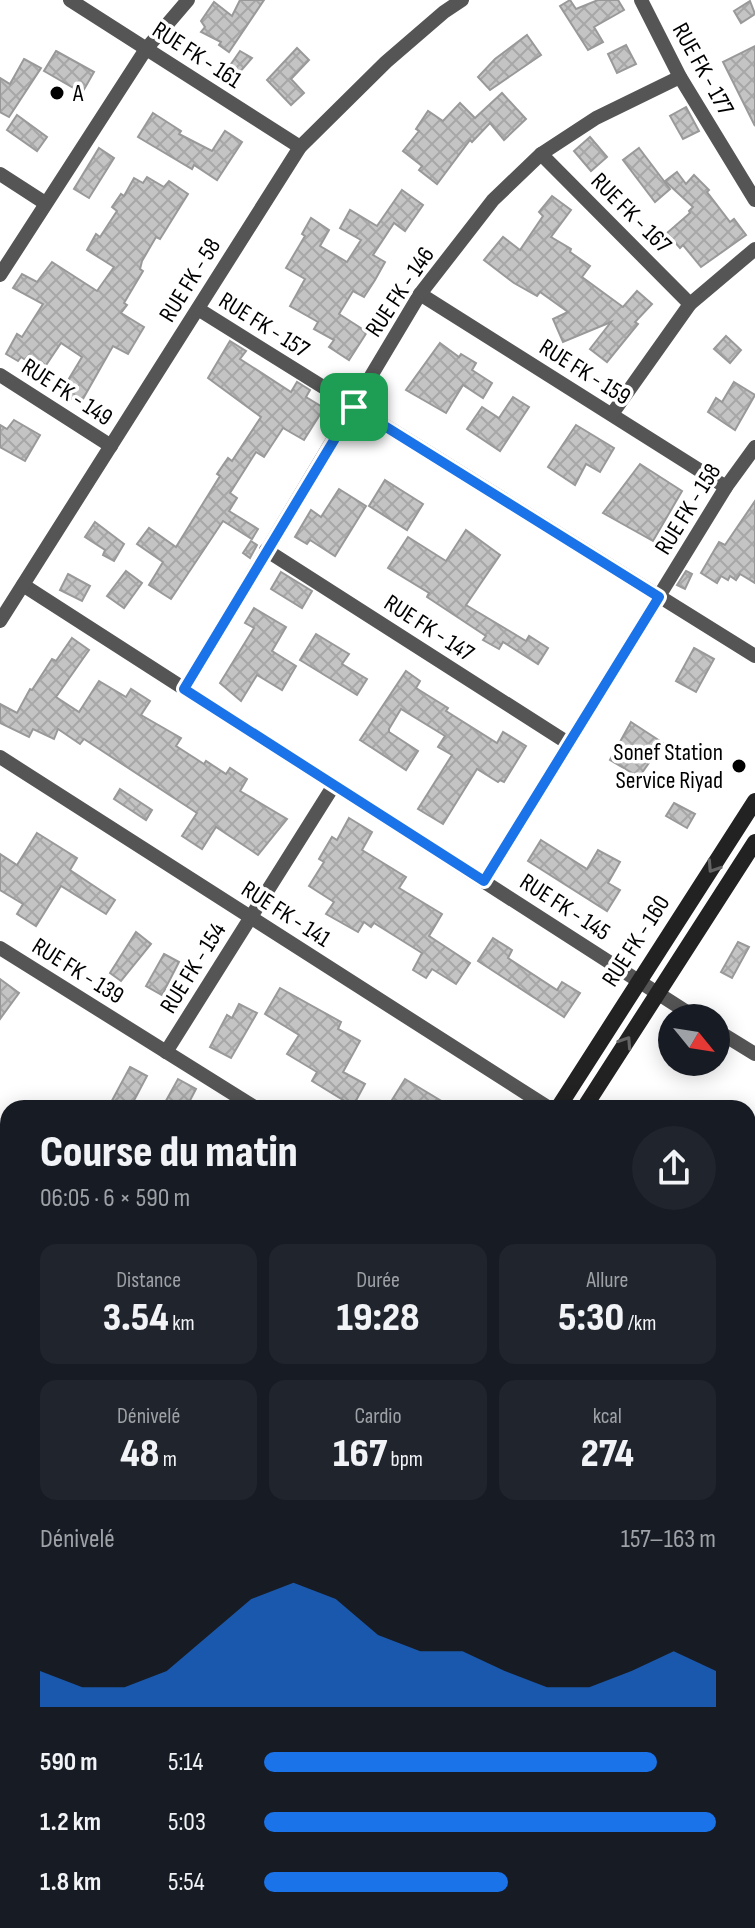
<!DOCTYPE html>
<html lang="fr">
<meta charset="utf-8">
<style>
body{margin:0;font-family:"Sofia Sans Condensed",sans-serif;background:#20242c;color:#f1f3f6;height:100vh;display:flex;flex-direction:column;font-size:30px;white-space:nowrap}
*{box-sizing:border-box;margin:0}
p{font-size:26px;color:#9ea1a6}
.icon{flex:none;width:44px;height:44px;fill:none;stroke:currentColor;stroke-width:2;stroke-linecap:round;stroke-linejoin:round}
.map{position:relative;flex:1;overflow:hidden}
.drawer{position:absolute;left:0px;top:1100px;width:756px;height:828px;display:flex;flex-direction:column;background:#171b24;border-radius:24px 24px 0 0;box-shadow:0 4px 20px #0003}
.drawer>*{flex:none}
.needle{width:52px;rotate:120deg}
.fabs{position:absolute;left:658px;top:1004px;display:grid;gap:16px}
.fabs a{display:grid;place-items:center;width:72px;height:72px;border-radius:50%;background:#171b24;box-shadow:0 4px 20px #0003;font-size:40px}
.pin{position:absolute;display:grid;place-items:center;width:68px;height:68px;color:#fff;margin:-34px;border-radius:16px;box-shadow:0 4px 12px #0006}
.round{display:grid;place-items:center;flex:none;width:84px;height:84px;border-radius:42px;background:#20242c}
.overview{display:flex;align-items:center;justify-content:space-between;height:136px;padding:0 40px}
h1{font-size:44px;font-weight:800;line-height:60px}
.figures{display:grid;grid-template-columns:repeat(3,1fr);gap:12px;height:136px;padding:8px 40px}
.figures div{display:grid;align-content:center;border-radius:16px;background:#20242c;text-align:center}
.figures b{font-size:40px;font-weight:800}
.figures small{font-size:22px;font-weight:400}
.figures p{font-size:22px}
.chart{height:224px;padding:16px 40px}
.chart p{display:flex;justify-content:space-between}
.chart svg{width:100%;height:144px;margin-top:8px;fill:#1a73e8;opacity:.7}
ul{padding:0 40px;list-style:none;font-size:26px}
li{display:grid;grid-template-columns:128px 96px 1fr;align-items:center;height:60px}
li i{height:20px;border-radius:10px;background:#1a73e8}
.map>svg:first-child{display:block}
.building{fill:url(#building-cross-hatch);stroke:#999;stroke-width:2}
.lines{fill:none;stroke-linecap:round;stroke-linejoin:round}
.street{stroke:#555;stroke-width:14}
.secondary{stroke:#222;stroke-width:16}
.oneway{stroke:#646464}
.route-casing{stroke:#fff;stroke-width:16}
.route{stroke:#1a73e8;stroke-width:10}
.poi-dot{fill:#000;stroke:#fff;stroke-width:3}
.labels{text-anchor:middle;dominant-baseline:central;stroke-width:7;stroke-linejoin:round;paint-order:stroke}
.street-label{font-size:24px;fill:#000;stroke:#fff}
.poi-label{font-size:24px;fill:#000;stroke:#fff;text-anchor:start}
</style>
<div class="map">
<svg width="755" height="1928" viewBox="0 0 755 1928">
<defs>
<pattern id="building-cross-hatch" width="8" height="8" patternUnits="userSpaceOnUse" patternTransform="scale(2)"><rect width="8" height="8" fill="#c4c4c4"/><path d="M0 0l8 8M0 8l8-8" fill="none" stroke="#a7a7a7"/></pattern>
</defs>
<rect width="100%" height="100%" fill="#fff"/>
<g class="building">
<path d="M 240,0 L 264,0 L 229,52 L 219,45 L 221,42 L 201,32 L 205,27 L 201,21 L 214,2 L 232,16 Z"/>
<path d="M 570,0 L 576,9 L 598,0 L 618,0 L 624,10 L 594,27 L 603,42 L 588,50 L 560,6 Z"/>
<path d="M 750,1 L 755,14 L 741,23 L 734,11 Z"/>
<path d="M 527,35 L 541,55 L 490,90 L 478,77 L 495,59 Z"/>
<path d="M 626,45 L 636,64 L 617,73 L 608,54 Z"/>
<path d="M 755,46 L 755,126 L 723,62 Z"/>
<path d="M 297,48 L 309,60 L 291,79 L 304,93 L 291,105 L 267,80 Z"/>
<path d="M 56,51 L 94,72 L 82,93 L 44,71 Z"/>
<path d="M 240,51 L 252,58 L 239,73 L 229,67 Z"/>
<path d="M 24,59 L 41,68 L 9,117 L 0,112 L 0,78 L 10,84 Z"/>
<path d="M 502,93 L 526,119 L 504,140 L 490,123 L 472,142 L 470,140 L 437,184 L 419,170 L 422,166 L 403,151 L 419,131 L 416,129 L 428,111 L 443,121 L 460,103 L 475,118 Z"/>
<path d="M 686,107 L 699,131 L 683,139 L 670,116 Z"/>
<path d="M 153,113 L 181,131 L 179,134 L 212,151 L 225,131 L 242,142 L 217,180 L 194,165 L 192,169 L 138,137 Z"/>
<path d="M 17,115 L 47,137 L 37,151 L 7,130 Z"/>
<path d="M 590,137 L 607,157 L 591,171 L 574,151 Z"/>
<path d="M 99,148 L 114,158 L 89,198 L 74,189 Z"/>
<path d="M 639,148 L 670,189 L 655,202 L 623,160 Z"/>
<path d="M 677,172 L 686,184 L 694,175 L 709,190 L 707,192 L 730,222 L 734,219 L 746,235 L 701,267 L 683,245 L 680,248 L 667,233 L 690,213 L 689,211 L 693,207 L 665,181 Z"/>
<path d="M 147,177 L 164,187 L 169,181 L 188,194 L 160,239 L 156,237 L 142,261 L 140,269 L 143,271 L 124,303 L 127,305 L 121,313 L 144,327 L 128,354 L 113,346 L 80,404 L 61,392 L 82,357 L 61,343 L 42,371 L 21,357 L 18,361 L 6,354 L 17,334 L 22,337 L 43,304 L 13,288 L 22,274 L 37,282 L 52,262 L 97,291 L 114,267 L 87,250 L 96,234 L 100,237 L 117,211 L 112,207 L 121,194 L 124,196 L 134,178 L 143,183 Z"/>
<path d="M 402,190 L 423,205 L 405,231 L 394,223 L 373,255 L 385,262 L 375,280 L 364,297 L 353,291 L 339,314 L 367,332 L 349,360 L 329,347 L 334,340 L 314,329 L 318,322 L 290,306 L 305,279 L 286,268 L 305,236 L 302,234 L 311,218 L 329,230 L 320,246 L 347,262 L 361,240 L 340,228 L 350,210 L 377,226 Z"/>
<path d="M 552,196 L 571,210 L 551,237 L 571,249 L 570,252 L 590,266 L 582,277 L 623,307 L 637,291 L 652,304 L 635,322 L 638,324 L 607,362 L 590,349 L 611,322 L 563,342 L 553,319 L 568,312 L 540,292 L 537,296 L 514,283 L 484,260 L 503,237 L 520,250 L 543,216 L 539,212 Z"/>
<path d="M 726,336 L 741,350 L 730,363 L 714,349 Z"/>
<path d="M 230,341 L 246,351 L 240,359 L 291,392 L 297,382 L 310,390 L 306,397 L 324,408 L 304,440 L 283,428 L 264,457 L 256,452 L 230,493 L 237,498 L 229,511 L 258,529 L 252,539 L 223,521 L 171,599 L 149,585 L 163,562 L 137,544 L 149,528 L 176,547 L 220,476 L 217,474 L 228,458 L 232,461 L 261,417 L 208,378 Z"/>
<path d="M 440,343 L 459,357 L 461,354 L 476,363 L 472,370 L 492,383 L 483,398 L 463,385 L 446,413 L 406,390 Z"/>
<path d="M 734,382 L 755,395 L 735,430 L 708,412 L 716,398 L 722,402 Z"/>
<path d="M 513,397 L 529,407 L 500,451 L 467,429 L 482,407 L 499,418 Z"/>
<path d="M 14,420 L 40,435 L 25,461 L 0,447 L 0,425 L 7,429 Z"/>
<path d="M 576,425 L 614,448 L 600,472 L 586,464 L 575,485 L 548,467 Z"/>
<path d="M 640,464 L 682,491 L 653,541 L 603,513 Z"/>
<path d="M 385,480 L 423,504 L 407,530 L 369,506 Z"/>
<path d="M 339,489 L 366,506 L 335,556 L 310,540 L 307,544 L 295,537 L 311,510 L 321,517 Z"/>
<path d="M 755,501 L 755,583 L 740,574 L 736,580 L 730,576 L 728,580 L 721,576 L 717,583 L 701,573 L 719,542 L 725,545 Z"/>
<path d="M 95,522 L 124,544 L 114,561 L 103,555 L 105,550 L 85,537 Z"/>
<path d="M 466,530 L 500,555 L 466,605 L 526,641 L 529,636 L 548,648 L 538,664 L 503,642 L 499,649 L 483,640 L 486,636 L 427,597 L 429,593 L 388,568 L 408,537 L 446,561 Z"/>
<path d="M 251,541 L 257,545 L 250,558 L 243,553 Z"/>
<path d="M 126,571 L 142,583 L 124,608 L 107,596 Z"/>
<path d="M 686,571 L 692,574 L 685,589 L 677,585 Z"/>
<path d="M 281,572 L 312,591 L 302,608 L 271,589 Z"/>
<path d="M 68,574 L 90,586 L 82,601 L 60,590 Z"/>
<path d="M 254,608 L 286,627 L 272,651 L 296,666 L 282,690 L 257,675 L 241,701 L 220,683 L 254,628 L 245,623 Z"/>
<path d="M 316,634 L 349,654 L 342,664 L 367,679 L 357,695 L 300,660 Z"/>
<path d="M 72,638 L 89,650 L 56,697 L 79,712 L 99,681 L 126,697 L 131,689 L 150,701 L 141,715 L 181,738 L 176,746 L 204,764 L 206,761 L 226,774 L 230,768 L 247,779 L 240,791 L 287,819 L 258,855 L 216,827 L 202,849 L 182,836 L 197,813 L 84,739 L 80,744 L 58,729 L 54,739 L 33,729 L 29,737 L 0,723 L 0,704 L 17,713 L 30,689 L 32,690 L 52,659 L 56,661 Z"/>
<path d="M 694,648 L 714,659 L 696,692 L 676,681 Z"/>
<path d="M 406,671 L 420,681 L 416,688 L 448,708 L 446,711 L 497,743 L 503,732 L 526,746 L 504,782 L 500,780 L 498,782 L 477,769 L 443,824 L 418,809 L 452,755 L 438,747 L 445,736 L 401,709 L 389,729 L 389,732 L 418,751 L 406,770 L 360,740 Z"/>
<path d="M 631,722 L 663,743 L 639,777 L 610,760 Z"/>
<path d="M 120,789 L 152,810 L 146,820 L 114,799 Z"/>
<path d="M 674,803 L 695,814 L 687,828 L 666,816 Z"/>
<path d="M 349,818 L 372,832 L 362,850 L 406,877 L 399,888 L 442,914 L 429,936 L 470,963 L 456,984 L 432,969 L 426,978 L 413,970 L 422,953 L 374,923 L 371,927 L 364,922 L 358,932 L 326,914 L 334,902 L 309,886 L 324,862 L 319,859 L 332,837 L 337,840 Z"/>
<path d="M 37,833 L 77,858 L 70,870 L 115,900 L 106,914 L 61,886 L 36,926 L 17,914 L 23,904 L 0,890 L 0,854 L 17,865 Z"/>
<path d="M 541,840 L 587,869 L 598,850 L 620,862 L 608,883 L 620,890 L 607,911 L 528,861 Z"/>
<path d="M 136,932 L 151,944 L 121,981 L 110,973 Z"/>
<path d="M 493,938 L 512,950 L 508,958 L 557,990 L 562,982 L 580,993 L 564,1017 L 478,961 Z"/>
<path d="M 738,942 L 749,947 L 732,978 L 721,972 Z"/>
<path d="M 164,954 L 179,962 L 162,995 L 146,986 Z"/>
<path d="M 0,979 L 19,993 L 0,1019 Z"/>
<path d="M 280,988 L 341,1022 L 338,1029 L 360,1041 L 343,1072 L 365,1084 L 353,1106 L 312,1081 L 317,1072 L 287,1054 L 299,1035 L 265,1014 Z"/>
<path d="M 239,1004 L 257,1013 L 231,1058 L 210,1047 L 227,1015 L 232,1018 Z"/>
<path d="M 130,1067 L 147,1076 L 130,1108 L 108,1108 Z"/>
<path d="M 178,1079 L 196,1089 L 186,1108 L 162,1108 Z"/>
<path d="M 405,1079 L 453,1108 L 387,1108 Z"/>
</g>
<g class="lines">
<g class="street">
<path d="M 70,0 L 300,147"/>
<path d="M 641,0 L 680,77 L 755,200"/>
<path d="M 541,154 L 690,304"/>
<path d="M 0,174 L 45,203"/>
<path d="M 0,275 L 146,49 L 188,0"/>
<path d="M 420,294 L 726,487"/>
<path d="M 198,309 L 755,656"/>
<path d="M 0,375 L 111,446"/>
<path d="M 612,414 L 690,304 L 755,249"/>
<path d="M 266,550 L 568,743"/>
<path d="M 23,585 L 696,1018"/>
<path d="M 0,621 L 300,147 L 386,62 L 444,12 L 462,0"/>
<path d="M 184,689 L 420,294 L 493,200 L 541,154 L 596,118 L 680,77"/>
<path d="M 0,757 L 549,1108"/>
<path d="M 484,881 L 726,487 L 755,447"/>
<path d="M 0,948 L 256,1108"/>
<path d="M 716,1030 L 755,1054"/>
<path d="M 166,1052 L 334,785"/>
<path d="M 748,1232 L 755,1236"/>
<path d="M 0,1391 L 8,1396"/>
<path d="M 748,1503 L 755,1493"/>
<path d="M 0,1609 L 8,1597"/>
<path d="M 748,1730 L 755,1735"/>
<path d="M 748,1770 L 755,1760"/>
<path d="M 506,1920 L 519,1928"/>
<path d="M 468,1928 L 474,1920"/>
<path d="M 645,1928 L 650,1920"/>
</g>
<g class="secondary">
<path d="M 558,1108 L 755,801"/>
<path d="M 584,1108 L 755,842"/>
<path d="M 0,1790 L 8,1795"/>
<path d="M 203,1920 L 216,1928"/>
<path d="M 18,1928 L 23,1920"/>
<path d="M 45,1928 L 49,1920"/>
</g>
</g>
<defs><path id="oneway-chevron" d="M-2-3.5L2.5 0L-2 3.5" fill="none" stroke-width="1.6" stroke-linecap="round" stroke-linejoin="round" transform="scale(2)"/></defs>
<g class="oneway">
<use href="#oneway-chevron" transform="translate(713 867) rotate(123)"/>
<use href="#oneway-chevron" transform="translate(626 1042) rotate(-57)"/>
</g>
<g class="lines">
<g class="route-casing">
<path id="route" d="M 354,407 L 659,597 L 484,881 L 184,689 Z"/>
</g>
<use href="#route" class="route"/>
</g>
<g class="poi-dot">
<circle cx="57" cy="93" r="8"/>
<circle cx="739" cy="766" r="8"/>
</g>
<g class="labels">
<g class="street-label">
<text transform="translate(197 55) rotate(33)">RUE FK - 161</text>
<text transform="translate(703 69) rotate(61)">RUE FK - 177</text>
<text transform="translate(631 213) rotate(45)">RUE FK - 167</text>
<text transform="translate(190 280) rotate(-58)">RUE FK - 58</text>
<text transform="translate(400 292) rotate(-56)">RUE FK - 146</text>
<text transform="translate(264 325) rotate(32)">RUE FK - 157</text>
<text transform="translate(585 372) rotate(32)">RUE FK - 159</text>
<text transform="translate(67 392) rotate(33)">RUE FK - 149</text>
<text transform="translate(688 509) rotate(-58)">RUE FK - 158</text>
<text transform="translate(429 628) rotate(33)">RUE FK - 147</text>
<text transform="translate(565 907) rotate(33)">RUE FK - 145</text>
<text transform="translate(286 914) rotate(33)">RUE FK - 141</text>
<text transform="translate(636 941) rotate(-57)">RUE FK - 160</text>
<text transform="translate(193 968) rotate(-58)">RUE FK - 154</text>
<text transform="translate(78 971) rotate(32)">RUE FK - 139</text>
</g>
<g class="poi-label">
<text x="73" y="93">A</text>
<text x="723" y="752" text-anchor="end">Sonef Station<tspan x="723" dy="28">Service Riyad</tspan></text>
</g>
</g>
</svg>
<div class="fabs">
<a><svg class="needle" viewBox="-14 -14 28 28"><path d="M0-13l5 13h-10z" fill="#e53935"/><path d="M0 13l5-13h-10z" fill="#9ea1a6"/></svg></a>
</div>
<div class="pin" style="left:354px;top:407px;background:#1e9e55"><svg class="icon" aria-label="arrive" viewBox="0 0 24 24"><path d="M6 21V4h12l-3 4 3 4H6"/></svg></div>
<section class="drawer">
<div class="overview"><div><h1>Course du matin</h1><p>06:05 · 6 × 590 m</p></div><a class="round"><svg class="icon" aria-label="share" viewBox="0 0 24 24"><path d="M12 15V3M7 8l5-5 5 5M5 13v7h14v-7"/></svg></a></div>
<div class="figures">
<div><p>Distance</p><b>3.54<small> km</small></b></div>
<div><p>Durée</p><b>19:28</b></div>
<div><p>Allure</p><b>5:30<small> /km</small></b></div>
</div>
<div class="figures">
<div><p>Dénivelé</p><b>48<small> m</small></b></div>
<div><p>Cardio</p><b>167<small> bpm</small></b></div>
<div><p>kcal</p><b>274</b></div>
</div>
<div class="chart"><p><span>Dénivelé</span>157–163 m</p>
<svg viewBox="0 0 160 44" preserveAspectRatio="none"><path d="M0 44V33L10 38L20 38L30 33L40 22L50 11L60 6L70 11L80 22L90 27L100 27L110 33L120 38L130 38L140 33L150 27L160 33V44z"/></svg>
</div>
<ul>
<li><b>590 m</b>5:14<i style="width:87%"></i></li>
<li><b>1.2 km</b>5:03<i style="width:100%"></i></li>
<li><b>1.8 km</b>5:54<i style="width:54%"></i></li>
</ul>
</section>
</div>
